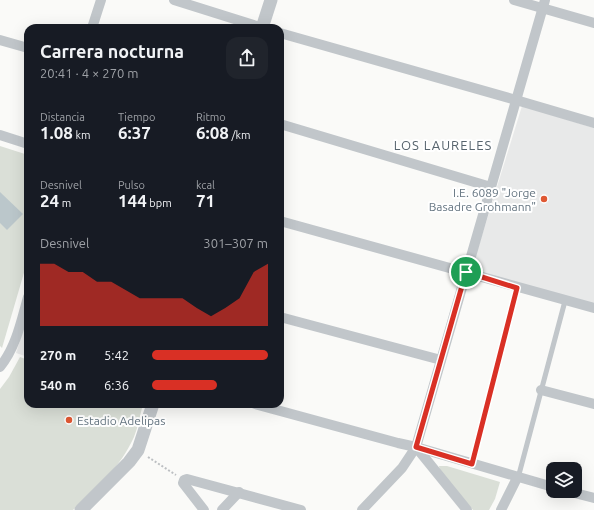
<!DOCTYPE html>
<html lang="es">
<meta charset="utf-8">
<style>
body{margin:0;font-family:Ubuntu,sans-serif;background:#20242c;color:#f1f3f6;height:100vh;display:flex;flex-direction:column;font-size:15px;white-space:nowrap}
*{box-sizing:border-box;margin:0}
p{font-size:13px;color:#9ea1a6}
.icon{flex:none;width:22px;height:22px;fill:none;stroke:currentColor;stroke-width:2;stroke-linecap:round;stroke-linejoin:round}
.map{position:relative;flex:1;overflow:hidden}
.side{position:absolute;left:24px;top:24px;width:260px;height:384px;display:flex;flex-direction:column;background:#171b24;border-radius:12px;box-shadow:0 4px 16px #0002}
.side>*{flex:none}
.tools{position:absolute;left:546px;top:462px;display:grid;gap:8px}
.tools a{display:grid;place-items:center;width:36px;height:36px;border-radius:8px;background:#171b24;box-shadow:0 4px 16px #0002;font-size:20px}
.pin{position:absolute;display:grid;place-items:center;width:34px;height:34px;color:#fff;margin:-17px;border:2px solid #fff;border-radius:50%;box-shadow:0 1px 4px #0007}
.round{display:grid;place-items:center;flex:none;width:42px;height:42px;border-radius:12px;background:#20242c}
.summary{display:flex;align-items:center;justify-content:space-between;height:68px;padding:0 16px}
h1{font-size:18px;font-weight:700;line-height:30px}
.metrics{display:grid;grid-template-columns:repeat(3,1fr);gap:6px;height:68px;padding:4px 16px}
.metrics div{display:grid;align-content:center}
.metrics b{font-size:17px;font-weight:700}
.metrics small{font-size:11px;font-weight:400}
.metrics p{font-size:11px}
.chart{height:112px;padding:8px 16px}
.chart p{display:flex;justify-content:space-between}
.chart svg{width:100%;height:72px;margin-top:4px;fill:#d93025;opacity:.7}
ul{padding:0 16px;list-style:none;font-size:13px}
li{display:grid;grid-template-columns:64px 48px 1fr;align-items:center;height:30px}
li i{height:10px;border-radius:5px;background:#d93025}
.map>svg:first-child{display:block}
.built{fill:#e8e9e9}
.green{fill:#dadfd7}
.water{fill:#bbc7cb}
.lines{fill:none;stroke-linecap:round;stroke-linejoin:round}
.path{stroke:#bcbfc2;stroke-width:2;stroke-dasharray:2 2;stroke-linecap:butt}
.service{stroke:#c1c6ca;stroke-width:5}
.minor{stroke:#c1c6ca;stroke-width:10}
.tertiary{stroke:#c1c6ca;stroke-width:13}
.route-casing{stroke:#fff;stroke-width:8}
.route{stroke:#d93025;stroke-width:5}
.poi-dot{fill:#df5833;stroke:#fff;stroke-width:1.5}
.labels{text-anchor:middle;dominant-baseline:central;stroke-width:4;stroke-linejoin:round;paint-order:stroke}
.poi-label{font-size:12px;fill:#667682;stroke:#fff;text-anchor:end}
.neighbourhood-label{font-size:13px;letter-spacing:1px;fill:#57646d;stroke:#fff}
</style>
<div class="map">
<svg width="594" height="510" viewBox="0 0 594 510">
<rect width="100%" height="100%" fill="#fafaf8"/>
<g class="built">
<path d="M 522,106 L 594,128 L 594,305 L 471,271 Z"/>
<path d="M 28,315 L 28,357 L 16,353 Z"/>
</g>
<g class="green">
<path d="M 0,146 L 28,155 L 28,259 L 2,348 L 0,346 Z"/>
<path d="M 20,357 L 28,360 L 28,404 L 143,404 C 140,415 138,427 134,437 C 121,466 97,489 73,510 L 0,510 L 0,389 L 9,377 Z"/>
<path d="M 439,466 L 447,466 L 500,482 L 495,499 L 489,510 L 473,510 L 440,471 Z"/>
</g>
<path class="water" d="M 0,192 L 23,214 L 7,230 L 0,223 Z"/>
<g class="lines">
<path class="path" d="M 148,457 L 176,475"/>
<g class="service">
<path d="M 471,464 L 517,288"/>
<path d="M 518,478 L 565,301"/>
</g>
<g class="minor">
<path d="M 174,0 L 263,28"/>
<path d="M 514,0 L 594,23"/>
<path d="M 92,28 L 101,0"/>
<path d="M 280,33 L 516,100 L 594,123"/>
<path d="M 0,40 L 28,48"/>
<path d="M 280,124 L 491,187"/>
<path d="M 0,135 L 28,144"/>
<path d="M 280,221 L 594,308"/>
<path d="M 280,317 L 441,360"/>
<path d="M 0,367 C 16,347 21,322 28,297"/>
<path d="M 541,390 L 594,404"/>
<path d="M 255,404 L 398,443 L 416,447 L 553,487"/>
<path d="M 416,447 L 467,510"/>
<path d="M 567,491 L 594,498"/>
<path d="M 204,510 L 183,483 L 184,480 L 187,479 L 301,510"/>
<path d="M 222,510 L 239,492"/>
<path d="M 362,510 L 402,468 L 416,447 L 545,0"/>
<path d="M 501,510 L 517,478"/>
</g>
<g class="tertiary">
<path d="M 262,28 L 271,0"/>
<path d="M 81,510 L 129,462 L 138,450 L 153,404"/>
</g>
</g>
<g class="lines">
<g class="route-casing">
<path id="route" d="M 466,272 L 517,288 L 472,464 L 416,447 Z"/>
</g>
<use href="#route" class="route"/>
</g>
<g class="poi-dot">
<circle cx="544" cy="199" r="4"/>
<circle cx="69" cy="420" r="4"/>
</g>
<g class="labels">
<g class="poi-label">
<text x="536" y="192">I.E. 6089 "Jorge<tspan x="536" dy="14">Basadre Grohmann"</tspan></text>
<text x="77" y="420" text-anchor="start">Estadio Adelipas</text>
</g>
<g class="neighbourhood-label">
<text x="443" y="145">LOS LAURELES</text>
</g>
</g>
</svg>
<div class="tools">
<a><svg class="icon" aria-label="layers" viewBox="0 0 24 24"><path d="M12 4l9 5-9 5-9-5zM3 14l9 5 9-5"/></svg></a>
</div>
<div class="pin" style="left:466px;top:272px;background:#1e9e55"><svg class="icon" aria-label="arrive" viewBox="0 0 24 24"><path d="M6 21V4h12l-3 4 3 4H6"/></svg></div>
<section class="side">
<div class="summary"><div><h1>Carrera nocturna</h1><p>20:41 · 4 × 270 m</p></div><a class="round"><svg class="icon" aria-label="share" viewBox="0 0 24 24"><path d="M12 15V3M7 8l5-5 5 5M5 13v7h14v-7"/></svg></a></div>
<div class="metrics">
<div><p>Distancia</p><b>1.08<small> km</small></b></div>
<div><p>Tiempo</p><b>6:37</b></div>
<div><p>Ritmo</p><b>6:08<small> /km</small></b></div>
</div>
<div class="metrics">
<div><p>Desnivel</p><b>24<small> m</small></b></div>
<div><p>Pulso</p><b>144<small> bpm</small></b></div>
<div><p>kcal</p><b>71</b></div>
</div>
<div class="chart"><p><span>Desnivel</span>301–307 m</p>
<svg viewBox="0 0 160 44" preserveAspectRatio="none"><path d="M0 44V6L10 6L20 11L30 11L40 17L50 17L60 22L70 27L80 27L90 27L100 27L110 33L120 38L130 33L140 27L150 11L160 6V44z"/></svg>
</div>
<ul>
<li><b>270 m</b>5:42<i style="width:100%"></i></li>
<li><b>540 m</b>6:36<i style="width:56%"></i></li>
</ul>
</section>
</div>
